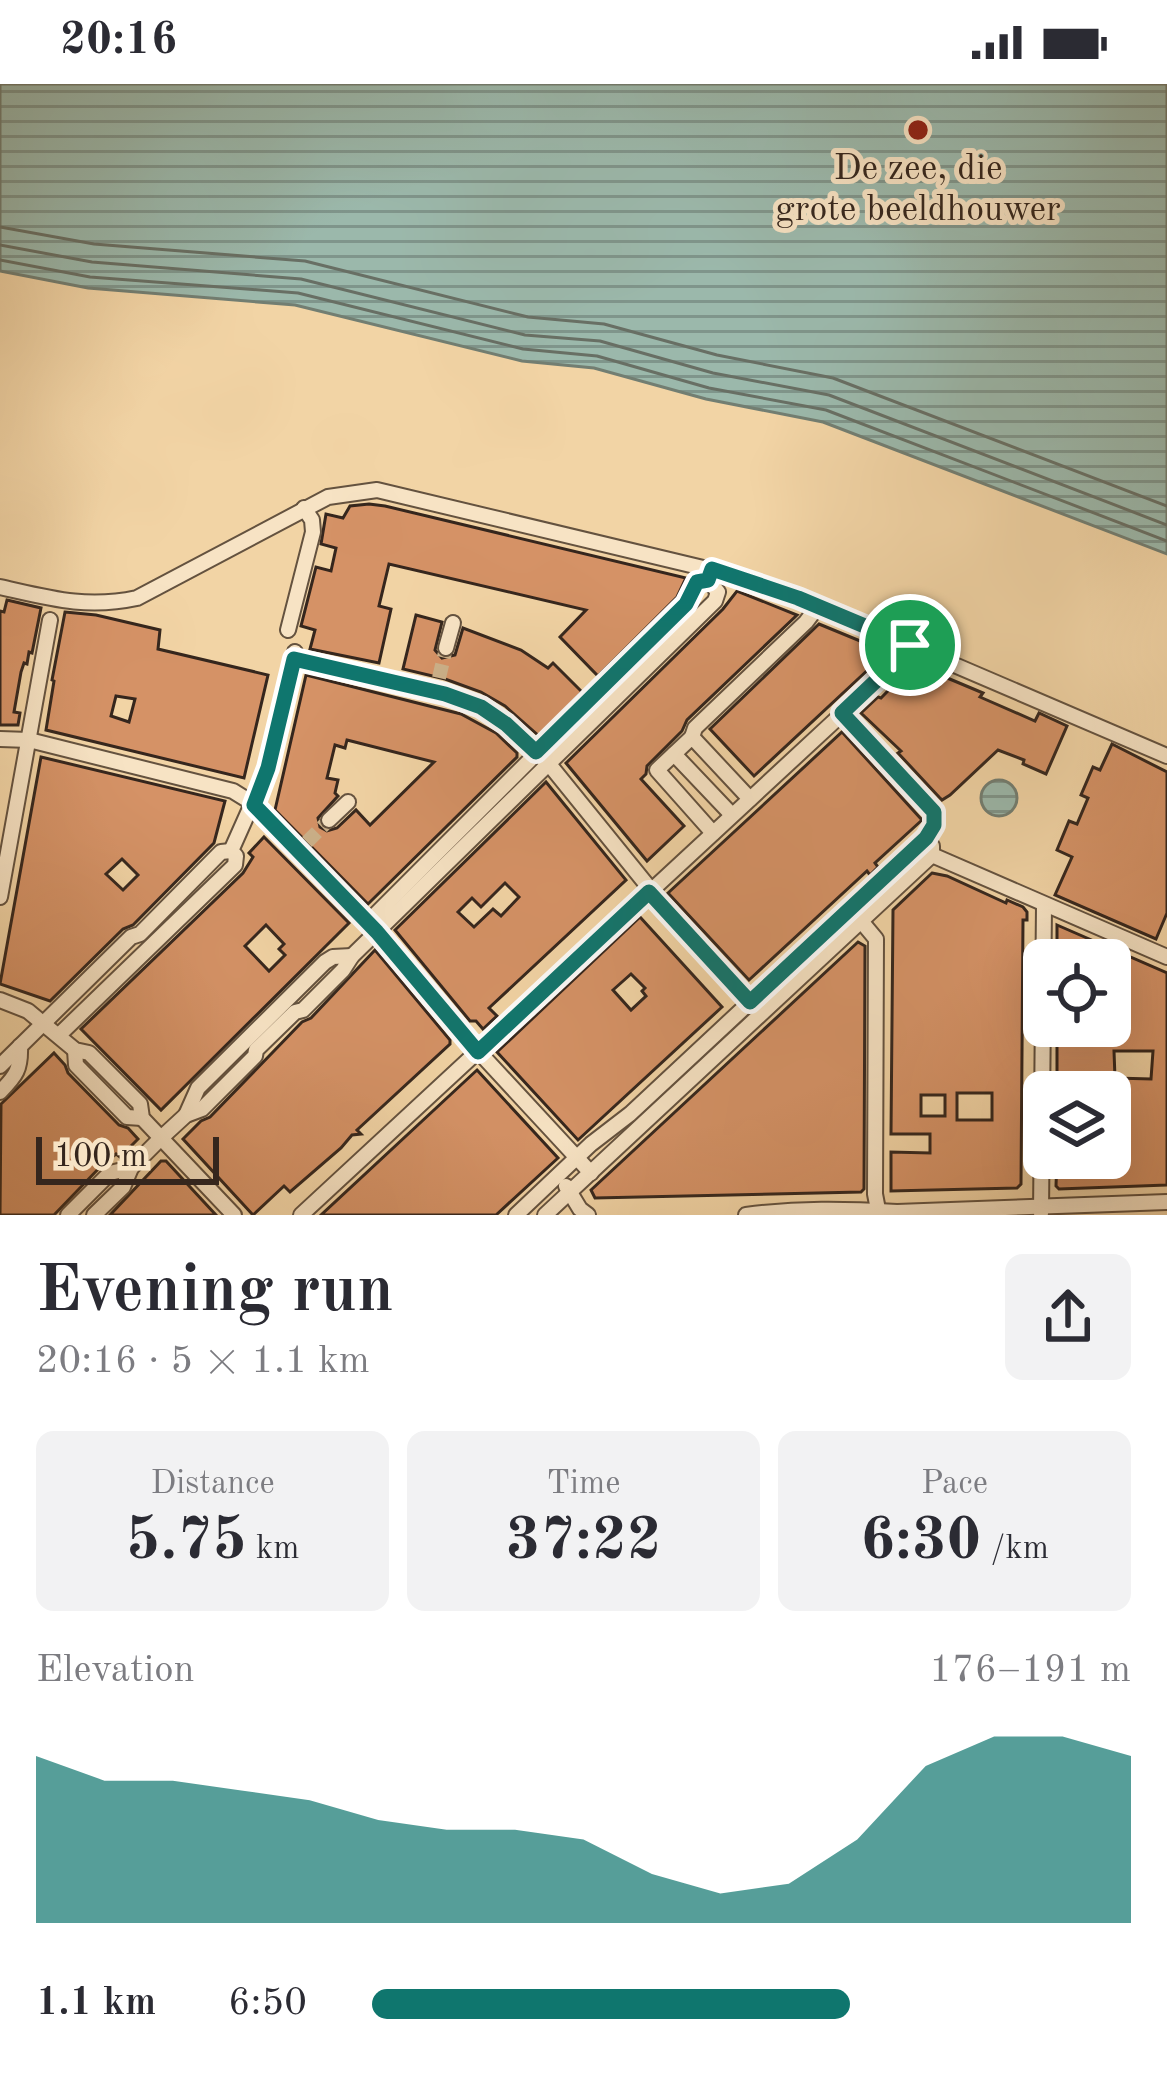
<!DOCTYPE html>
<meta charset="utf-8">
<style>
body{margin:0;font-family:"Old Standard TT",serif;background:#f2f2f3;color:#2b2b33;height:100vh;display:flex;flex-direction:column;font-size:45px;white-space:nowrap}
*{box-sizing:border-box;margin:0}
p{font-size:39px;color:#7c7c81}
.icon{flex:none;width:66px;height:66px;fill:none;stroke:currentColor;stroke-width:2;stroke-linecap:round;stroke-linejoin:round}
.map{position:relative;height:1131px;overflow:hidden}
.drawer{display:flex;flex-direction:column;background:#fff;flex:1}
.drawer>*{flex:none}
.buttons{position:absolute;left:1023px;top:855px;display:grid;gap:24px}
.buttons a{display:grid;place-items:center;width:108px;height:108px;border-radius:18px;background:#fff;box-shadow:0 12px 48px #0002;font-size:60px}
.scale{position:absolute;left:36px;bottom:30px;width:183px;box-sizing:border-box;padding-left:12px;border:6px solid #35261d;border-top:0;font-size:33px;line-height:42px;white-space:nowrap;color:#35261d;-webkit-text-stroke:9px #f7e3c4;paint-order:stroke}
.pin{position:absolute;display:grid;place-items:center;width:102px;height:102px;color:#fff;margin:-51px;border:6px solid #fff;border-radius:50%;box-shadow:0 3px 12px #0007}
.round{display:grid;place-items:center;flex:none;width:126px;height:126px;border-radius:18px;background:#f2f2f3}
.head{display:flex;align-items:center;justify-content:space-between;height:204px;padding:0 36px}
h1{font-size:66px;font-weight:700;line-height:90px}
.figures{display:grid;grid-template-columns:repeat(3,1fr);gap:18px;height:204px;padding:12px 36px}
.figures div{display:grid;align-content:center;border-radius:18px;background:#f2f2f3;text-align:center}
.figures b{font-size:60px;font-weight:700}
.figures small{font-size:33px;font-weight:400}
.figures p{font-size:33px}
.chart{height:336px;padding:24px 36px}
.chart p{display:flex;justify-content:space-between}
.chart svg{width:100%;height:216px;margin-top:12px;fill:#0f766e;opacity:.7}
ul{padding:0 36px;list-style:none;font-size:39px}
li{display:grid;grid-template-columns:192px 144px 1fr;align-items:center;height:90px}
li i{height:30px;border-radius:15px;background:#0f766e}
.status{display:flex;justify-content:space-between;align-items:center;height:84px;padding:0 60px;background:#fff;direction:ltr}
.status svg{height:33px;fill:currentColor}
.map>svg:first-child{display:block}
.water{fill:url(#water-rules);stroke:#727e72;stroke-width:3}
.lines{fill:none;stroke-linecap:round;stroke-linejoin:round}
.shore{stroke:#686f64;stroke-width:3}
.building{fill:#d59266;stroke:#35261d;stroke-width:3;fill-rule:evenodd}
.minor-tunnel{stroke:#ccb18a;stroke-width:14;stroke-dasharray:14 7;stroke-linecap:butt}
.minor-casing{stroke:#64523f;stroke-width:18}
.minor{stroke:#f7e3c4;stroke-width:14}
.route-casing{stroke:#fff;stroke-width:24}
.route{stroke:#0f766e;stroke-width:15}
.poi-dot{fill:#8f2418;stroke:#f7e3c4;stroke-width:4.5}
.labels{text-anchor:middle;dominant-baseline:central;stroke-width:10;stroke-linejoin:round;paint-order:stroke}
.poi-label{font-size:36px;fill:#35261d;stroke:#f7e3c4}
</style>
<div class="status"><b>20:16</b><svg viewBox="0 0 49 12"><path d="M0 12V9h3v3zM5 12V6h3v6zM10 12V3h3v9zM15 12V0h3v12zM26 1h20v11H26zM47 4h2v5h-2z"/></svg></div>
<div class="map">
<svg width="1167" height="1131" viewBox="0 0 1167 1131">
<defs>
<pattern id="water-rules" width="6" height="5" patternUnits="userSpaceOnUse" patternTransform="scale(3)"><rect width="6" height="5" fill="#9bb8ab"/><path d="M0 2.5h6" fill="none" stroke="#7f958b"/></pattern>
</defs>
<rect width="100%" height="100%" fill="#f2d4a5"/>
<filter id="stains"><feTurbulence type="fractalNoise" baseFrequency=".00167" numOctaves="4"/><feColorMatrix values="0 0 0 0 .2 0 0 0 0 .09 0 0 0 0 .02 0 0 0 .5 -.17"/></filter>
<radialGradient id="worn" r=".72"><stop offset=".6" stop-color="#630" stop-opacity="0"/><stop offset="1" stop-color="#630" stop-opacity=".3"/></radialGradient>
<g class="water">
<path d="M 0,0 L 1167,0 L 1167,470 L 823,338 L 706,315 L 594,284 L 522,277 L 295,221 L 88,204 L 0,187 Z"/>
<circle cx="999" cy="714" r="18"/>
</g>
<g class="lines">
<g class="shore">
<path d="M 0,143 L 94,160 L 305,177 L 528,233 L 604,240 L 717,271 L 833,294 L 1167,422"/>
<path d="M 0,161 L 92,178 L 301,195 L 525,251 L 600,257 L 713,289 L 829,311 L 1167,441"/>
<path d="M 0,176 L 90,193 L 298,209 L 523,265 L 597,272 L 709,304 L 826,326 L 1167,457"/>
</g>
</g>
<g class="building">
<path d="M 369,420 L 385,422 L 686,494 L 677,513 L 598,592 L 560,553 L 586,526 L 389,480 L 379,522 L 391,525 L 379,579 L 310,565 L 315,546 L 301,542 L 316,483 L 331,487 L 336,464 L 321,460 L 326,430 L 343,434 L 350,422 Z"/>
<path d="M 737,507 L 797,531 L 687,636 L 682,647 L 647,682 L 646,690 L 641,695 L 684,742 L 647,777 L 566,679 L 723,525 Z"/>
<path d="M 7,516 L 41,524 L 32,569 L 29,568 L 27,580 L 24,579 L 21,588 L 14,628 L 20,629 L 18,641 L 0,641 L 0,527 L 4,528 Z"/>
<path d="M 65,528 L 96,531 L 160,546 L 158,565 L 268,591 L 244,694 L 46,646 L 54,597 L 52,596 ZM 116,612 L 135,615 L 129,638 L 111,632 Z"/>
<path d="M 416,531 L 442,538 L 435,566 L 442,574 L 455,571 L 463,544 L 521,566 L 548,584 L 553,579 L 582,608 L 539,652 L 505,622 L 481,608 L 445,595 L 403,585 Z"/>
<path d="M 819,540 L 887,568 L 754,692 L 710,645 Z"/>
<path d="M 914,580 L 983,609 L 980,613 L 1035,637 L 1039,629 L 1067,642 L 1046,690 L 1023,680 L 1024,676 L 998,666 L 950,711 L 942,716 L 939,713 L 898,669 L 901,667 L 861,629 L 878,613 L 881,614 Z"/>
<path d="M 306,591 L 461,630 L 496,649 L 517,669 L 517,673 L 368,820 L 275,726 ZM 347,656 L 434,678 L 370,741 L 356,726 L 337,744 L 327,747 L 320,743 L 318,734 L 338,712 L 335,709 L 338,696 L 327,694 L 335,661 L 345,664 Z"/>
<path d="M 842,648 L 922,736 L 875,779 L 878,783 L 870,791 L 867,787 L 749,896 L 668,809 Z"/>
<path d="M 1112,660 L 1167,688 L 1167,829 L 1156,855 L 1055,811 L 1072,773 L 1057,766 L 1069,737 L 1077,740 L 1088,714 L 1081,711 L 1093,683 L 1100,686 Z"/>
<path d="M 41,673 L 225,717 L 214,759 L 133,841 L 123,845 L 50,917 L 0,900 ZM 122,775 L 138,791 L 123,806 L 106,790 Z"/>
<path d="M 546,698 L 626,796 L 489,924 L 497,932 L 483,945 L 476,937 L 470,937 L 395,846 ZM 505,799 L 519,813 L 501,832 L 493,825 L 474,843 L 458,828 L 472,814 L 481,823 Z"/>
<path d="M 264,753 L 349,839 L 161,1026 L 81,945 L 243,789 L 253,773 L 249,769 ZM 266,841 L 284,860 L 279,865 L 285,871 L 269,887 L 245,862 Z"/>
<path d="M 932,789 L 947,792 L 1006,819 L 1007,816 L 1023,823 L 1027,828 L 1027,836 L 1023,836 L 1021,1100 L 1017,1104 L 891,1107 L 891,1068 L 930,1069 L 930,1050 L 891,1050 L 893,826 ZM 957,1009 L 992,1009 L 992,1036 L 957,1036 ZM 921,1011 L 945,1011 L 945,1032 L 921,1032 Z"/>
<path d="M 640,833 L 722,923 L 578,1056 L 497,968 ZM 631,890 L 645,904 L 642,907 L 646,912 L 631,926 L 613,906 Z"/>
<path d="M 1057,841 L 1167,889 L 1167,1101 L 1059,1105 L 1056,1102 L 1057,1074 L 1110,1074 L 1110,1071 L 1121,1071 L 1120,1034 L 1110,1034 L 1110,1008 L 1095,1008 L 1095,991 L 1057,990 L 1057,942 L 1110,942 L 1110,876 L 1057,876 ZM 1114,967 L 1153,967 L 1151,995 L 1115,994 Z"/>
<path d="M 858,858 L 865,862 L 864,1105 L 861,1108 L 595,1114 L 591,1106 Z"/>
<path d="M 375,866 L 450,956 L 450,960 L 357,1046 L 361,1050 L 352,1051 L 341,1064 L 290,1108 L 284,1102 L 253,1131 L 183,1055 L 201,1037 L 210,1033 L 302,938 L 311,934 Z"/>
<path d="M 54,969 L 65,981 L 68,989 L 119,1041 L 128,1044 L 138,1055 L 120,1073 L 116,1070 L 102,1081 L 54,1131 L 0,1131 L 1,1020 Z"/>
<path d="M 477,986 L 558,1074 L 496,1131 L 321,1131 Z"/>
<path d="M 161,1077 L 166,1077 L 216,1131 L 110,1131 Z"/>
</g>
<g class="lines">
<g class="minor-tunnel">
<path d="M 439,594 L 446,564"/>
<path d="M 307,758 L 329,736"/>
</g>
<g class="minor-casing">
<g id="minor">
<path d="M 0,503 C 49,514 86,525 137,514 L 328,413 L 377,406 L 745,494 L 798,514 L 1167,672"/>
<path d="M 288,546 L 313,448 L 312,436 L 304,424"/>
<path d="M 446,564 L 453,539"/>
<path d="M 294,575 L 445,610 L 481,623 L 506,640 L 549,680 L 651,806"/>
<path d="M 692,653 L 695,644 L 806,538 L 818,522"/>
<path d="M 0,655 L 29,656 L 233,707 L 254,720 L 377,848 L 479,968 L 591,1089"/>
<path d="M 674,670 L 732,731"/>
<path d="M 329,736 L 348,718"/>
<path d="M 713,749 L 657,686 L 692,653 L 750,715"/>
<path d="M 932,771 L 1167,873"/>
<path d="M 649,808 L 755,923"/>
<path d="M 0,813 L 50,536"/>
<path d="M 861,837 L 876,855 L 875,1110 L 879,1131"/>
<path d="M 367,839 L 686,520 L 697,498 L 708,496"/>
<path d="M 0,916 L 28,927 L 75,966 L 89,969 L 140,1020 L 142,1034 L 234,1131"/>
<path d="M 59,951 L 235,781 L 236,772 L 231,767 L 268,684 L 295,568"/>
<path d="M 75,966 L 76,981 L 127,1033 L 142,1034"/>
<path d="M 0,982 L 131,853 L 140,850 L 221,768 L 231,767"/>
<path d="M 0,1008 C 16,992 21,985 20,962"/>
<path d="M 186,1031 L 198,1004 L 325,878 L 333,873 L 352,872"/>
<path d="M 566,1102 L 580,1125 L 588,1131"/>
<path d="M 1041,1129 L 1044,822"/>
<path d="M 68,1131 L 110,1089 L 131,1084"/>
<path d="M 94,1131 L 123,1103 L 131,1084 L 161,1054 L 186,1031 L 202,1025 L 255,972 L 256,966 L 295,928 L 303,926 L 343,886 L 352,872 L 715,517 L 718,508 L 708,496 L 712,486"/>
<path d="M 301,1131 L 843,629 L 900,574 L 909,561"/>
<path d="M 516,1131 L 591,1060 L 630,1030 L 926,754 L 934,741 L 934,728 L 843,629"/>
<path d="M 545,1131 L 932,771 L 932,762 L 926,754"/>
<path d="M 746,1131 C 798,1124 845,1125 897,1128 L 1167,1118"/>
</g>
</g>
<use href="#minor" class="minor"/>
</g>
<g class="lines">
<g class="route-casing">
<path id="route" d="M 712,485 L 798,514 L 910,561 L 900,574 L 842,629 L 934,728 L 934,741 L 926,754 L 750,918 L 649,808 L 478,968 L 377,848 L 254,721 L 268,684 L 294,575 L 445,610 L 481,623 L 506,640 L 536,668 L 686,520 L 697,498 L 708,496 Z"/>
</g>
<use href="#route" class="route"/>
</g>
<circle class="poi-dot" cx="918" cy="46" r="12"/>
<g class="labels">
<g class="poi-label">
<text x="918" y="86">De zee, die<tspan x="918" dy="41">grote beeldhouwer</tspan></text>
</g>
</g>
<rect width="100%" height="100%" filter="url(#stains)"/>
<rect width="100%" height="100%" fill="url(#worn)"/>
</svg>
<div class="buttons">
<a><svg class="icon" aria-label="locate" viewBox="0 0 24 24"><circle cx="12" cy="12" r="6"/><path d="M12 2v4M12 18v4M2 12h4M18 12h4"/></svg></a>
<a><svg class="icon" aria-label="layers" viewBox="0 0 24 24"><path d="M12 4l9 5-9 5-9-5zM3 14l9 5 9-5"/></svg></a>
</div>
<div class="scale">100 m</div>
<div class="pin" style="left:910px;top:561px;background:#1e9e55"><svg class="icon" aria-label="arrive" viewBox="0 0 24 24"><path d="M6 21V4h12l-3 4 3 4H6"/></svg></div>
</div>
<section class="drawer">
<div class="head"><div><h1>Evening run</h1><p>20:16 · 5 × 1.1 km</p></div><a class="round"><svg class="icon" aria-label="share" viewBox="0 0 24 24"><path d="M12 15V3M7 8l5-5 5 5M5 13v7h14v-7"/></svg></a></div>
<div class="figures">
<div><p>Distance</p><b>5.75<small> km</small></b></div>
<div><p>Time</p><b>37:22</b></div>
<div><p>Pace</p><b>6:30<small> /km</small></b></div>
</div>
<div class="chart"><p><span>Elevation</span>176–191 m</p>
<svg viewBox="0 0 160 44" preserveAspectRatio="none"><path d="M0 44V10L10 15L20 15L30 17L40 19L50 23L60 25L70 25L80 27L90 34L100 38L110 36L120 27L130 12L140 6L150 6L160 10V44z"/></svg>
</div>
<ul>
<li><b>1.1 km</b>6:50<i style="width:63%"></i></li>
</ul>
</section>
